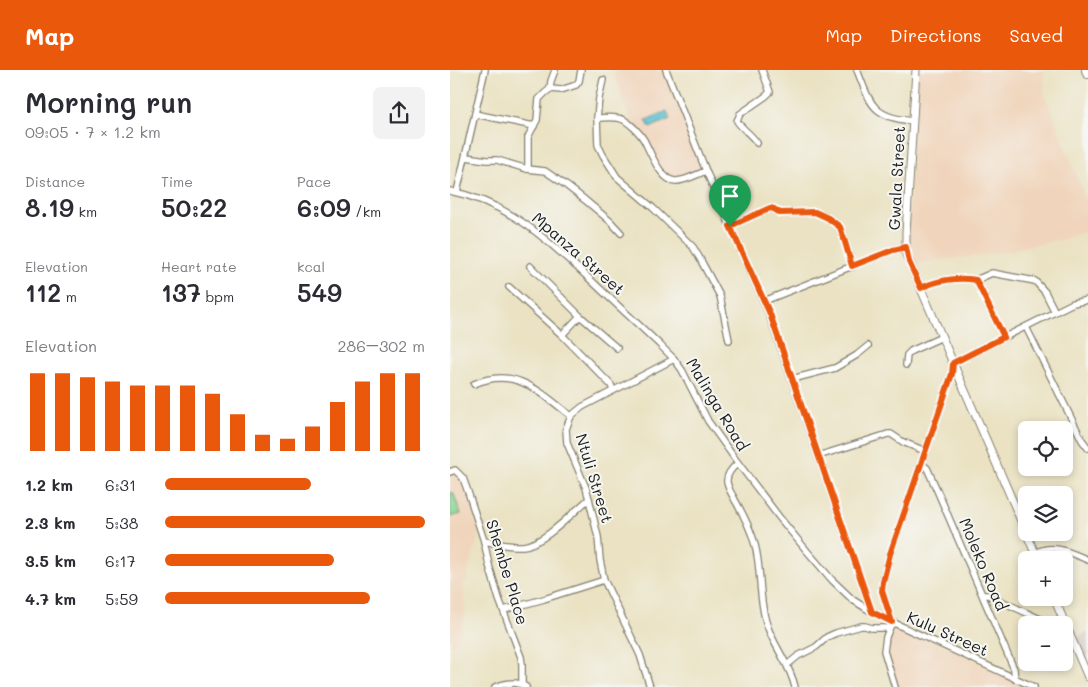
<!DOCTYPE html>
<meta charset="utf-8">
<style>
body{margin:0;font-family:Mali,sans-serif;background:#f2f2f3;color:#2b2b33;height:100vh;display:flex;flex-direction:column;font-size:19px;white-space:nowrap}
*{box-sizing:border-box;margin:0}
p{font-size:16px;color:#7c7c81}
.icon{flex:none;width:28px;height:28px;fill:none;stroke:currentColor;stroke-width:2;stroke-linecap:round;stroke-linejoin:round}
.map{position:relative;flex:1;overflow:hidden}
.sheet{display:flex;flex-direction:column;background:#fff;width:450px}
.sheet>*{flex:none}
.fabs{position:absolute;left:568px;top:351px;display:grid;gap:10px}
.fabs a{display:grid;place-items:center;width:55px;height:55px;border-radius:8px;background:#fff;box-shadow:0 2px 8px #0003;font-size:25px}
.pin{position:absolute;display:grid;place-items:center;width:42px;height:42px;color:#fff;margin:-51px -21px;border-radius:50% 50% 50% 0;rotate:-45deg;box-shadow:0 0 5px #0007}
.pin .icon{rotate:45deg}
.round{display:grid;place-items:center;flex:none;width:52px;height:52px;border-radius:8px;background:#f2f2f3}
.overview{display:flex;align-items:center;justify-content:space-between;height:85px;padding:0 25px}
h1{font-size:28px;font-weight:600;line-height:38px}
.stats{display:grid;grid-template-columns:repeat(3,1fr);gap:8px;height:85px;padding:5px 25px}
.stats div{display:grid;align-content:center}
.stats b{font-size:25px;font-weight:600}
.stats small{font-size:14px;font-weight:400}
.stats p{font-size:14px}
.chart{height:140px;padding:10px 25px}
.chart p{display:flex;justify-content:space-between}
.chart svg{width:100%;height:90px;margin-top:5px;stroke:#ea580c;stroke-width:6}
ul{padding:0 25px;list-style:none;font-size:16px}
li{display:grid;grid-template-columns:80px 60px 1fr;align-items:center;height:38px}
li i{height:12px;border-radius:6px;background:#ea580c}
header{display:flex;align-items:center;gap:30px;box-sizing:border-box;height:70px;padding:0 25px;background:#ea580c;color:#fff}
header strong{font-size:24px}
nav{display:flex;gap:28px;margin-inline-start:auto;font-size:18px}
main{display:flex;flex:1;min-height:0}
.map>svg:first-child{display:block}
.built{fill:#f0d5bc}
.industrial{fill:#cec1b9}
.green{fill:#89d593;stroke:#527858}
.water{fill:#51bccc;stroke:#366c74}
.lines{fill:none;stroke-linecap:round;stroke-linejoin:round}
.minor-casing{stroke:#837f6f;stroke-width:8}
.tertiary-casing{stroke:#837f6f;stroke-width:9}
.motorway-casing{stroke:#837f6f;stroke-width:12}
.minor{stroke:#fff;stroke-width:5.5}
.tertiary{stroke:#fff;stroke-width:7}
.motorway{stroke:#fff;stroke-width:10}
.route-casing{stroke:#fff;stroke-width:10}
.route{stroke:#ea580c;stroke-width:6}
.labels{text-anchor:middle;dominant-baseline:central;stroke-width:4;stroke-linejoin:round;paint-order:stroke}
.street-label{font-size:16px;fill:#1c1c1c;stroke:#f6f6f2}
</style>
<header>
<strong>Map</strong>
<nav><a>Map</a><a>Directions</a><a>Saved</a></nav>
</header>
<main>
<section class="sheet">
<div class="overview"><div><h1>Morning run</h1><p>09:05 · 7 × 1.2 km</p></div><a class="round"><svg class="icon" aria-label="share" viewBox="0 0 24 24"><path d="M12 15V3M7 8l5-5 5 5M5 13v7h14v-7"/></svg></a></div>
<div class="stats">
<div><p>Distance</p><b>8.19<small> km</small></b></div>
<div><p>Time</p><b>50:22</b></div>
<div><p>Pace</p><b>6:09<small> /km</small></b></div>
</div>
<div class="stats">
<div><p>Elevation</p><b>112<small> m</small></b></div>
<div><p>Heart rate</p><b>137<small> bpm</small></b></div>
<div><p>kcal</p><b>549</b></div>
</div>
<div class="chart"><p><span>Elevation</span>286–302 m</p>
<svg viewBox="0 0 160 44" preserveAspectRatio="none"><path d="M5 44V6M15 44V6M25 44V8M35 44V10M45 44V12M55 44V12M65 44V12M75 44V16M85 44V26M95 44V36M105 44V38M115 44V32M125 44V20M135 44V10M145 44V6M155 44V6"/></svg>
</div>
<ul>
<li><b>1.2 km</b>6:31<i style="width:56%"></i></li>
<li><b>2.3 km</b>5:38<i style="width:100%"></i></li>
<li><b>3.5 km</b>6:17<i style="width:65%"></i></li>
<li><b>4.7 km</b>5:59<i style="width:79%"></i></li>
</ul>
</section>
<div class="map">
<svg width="638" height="617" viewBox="0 0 638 617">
<rect width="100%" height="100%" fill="#f6f6f2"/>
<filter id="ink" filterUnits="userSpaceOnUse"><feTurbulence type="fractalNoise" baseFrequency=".02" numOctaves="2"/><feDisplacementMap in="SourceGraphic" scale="10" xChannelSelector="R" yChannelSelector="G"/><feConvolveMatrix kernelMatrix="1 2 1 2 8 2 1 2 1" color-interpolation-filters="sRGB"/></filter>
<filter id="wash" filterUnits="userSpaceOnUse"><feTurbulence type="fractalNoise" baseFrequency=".0096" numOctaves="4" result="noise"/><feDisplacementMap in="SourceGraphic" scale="20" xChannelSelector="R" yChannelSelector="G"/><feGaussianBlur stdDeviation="1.12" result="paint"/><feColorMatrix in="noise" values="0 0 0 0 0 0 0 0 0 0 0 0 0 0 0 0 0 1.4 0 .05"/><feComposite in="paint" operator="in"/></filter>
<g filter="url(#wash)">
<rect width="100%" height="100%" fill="#eae2c2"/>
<g class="built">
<path d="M 163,0 L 216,0 L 256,101 L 235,109 L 220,110 L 183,57 Z"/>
<path d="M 466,0 L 594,0 L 594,22 L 603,46 L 638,135 L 638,161 L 609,170 L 534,185 L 472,192 L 461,197 L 457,184 Z"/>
<path d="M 0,402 L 10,403 L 30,461 L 19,497 L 18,510 L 13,513 L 15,543 L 7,573 L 0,576 Z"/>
<path d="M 442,552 L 570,611 L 567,617 L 445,617 L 434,581 Z"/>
</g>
<path class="industrial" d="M 638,561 L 638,606 L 623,571 Z"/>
<path class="green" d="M 3,422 L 11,444 L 0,447 L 0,423 Z"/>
<path class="water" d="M 217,41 L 220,49 L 200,58 L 196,50 Z"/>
</g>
<g filter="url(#ink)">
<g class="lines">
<g class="minor-casing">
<g id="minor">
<path d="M 216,0 L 256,101 L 319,244 L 422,542"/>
<path d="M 407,0 C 421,35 422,47 463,51"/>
<path d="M 153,10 L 149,28 L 147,48 L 148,75 L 153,85 L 167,107 L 203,138 L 243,177 L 249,187 L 270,226 L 279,270"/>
<path d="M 100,19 L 101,11 L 105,0"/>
<path d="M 25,44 L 84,56"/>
<path d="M 147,48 C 156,48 166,46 174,50 C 181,54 190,63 194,70 C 200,81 211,112 226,111 C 236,111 247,104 256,101"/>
<path d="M 307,73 C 301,64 292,59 287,51 L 290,44 L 316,26 L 320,22 L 312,0"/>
<path d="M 16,87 L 37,90 L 47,90 L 77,99 L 95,101 L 117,116 L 135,130 L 160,151 L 171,163"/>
<path d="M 78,99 L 78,67 L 87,50 L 89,29 L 95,23 L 100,19 L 111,20 L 126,15 L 129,11 L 131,0"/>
<path d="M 0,121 C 61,133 101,173 145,214 C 166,234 188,254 209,274 L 224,289 L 232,300 L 258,351 L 288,393 L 329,447 L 357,481 L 382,510 L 403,530 L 422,542 L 442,552 L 584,617"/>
<path d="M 7,122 L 35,0"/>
<path d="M 280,156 L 320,138 L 330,143 L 365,142 C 372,144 385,151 389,157 C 395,164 399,187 402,197"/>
<path d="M 80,196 L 130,246 L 112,265"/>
<path d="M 526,210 L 542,203 L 585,211 L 595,222 L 605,242"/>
<path d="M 59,217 L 112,265 L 161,315 L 163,320"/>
<path d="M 471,218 C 487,210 508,207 526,210 L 554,267"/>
<path d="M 314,231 L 443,180 L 456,177"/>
<path d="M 130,246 L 167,278"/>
<path d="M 576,257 L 632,370 L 638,378"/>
<path d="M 456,295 L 457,285 L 461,281 L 492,267"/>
<path d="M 342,309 L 385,298 L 407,285 L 418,276"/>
<path d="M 24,314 C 66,296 90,322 121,346"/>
<path d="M 368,386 L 438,364 L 441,364 L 453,372 L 475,381"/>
<path d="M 288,393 C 282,398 276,404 277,412 C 278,419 282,424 285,430 C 293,444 301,459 305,475 C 312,501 308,529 317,555 C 324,577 340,594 345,617"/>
<path d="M 471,393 L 477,398 L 487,420 L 560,590 L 564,599 L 565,609"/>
<path d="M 0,402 L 5,400 L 13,408 L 18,422 L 34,471 L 39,495 L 49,529 L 71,587 L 72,594 L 72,614"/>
<path d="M 34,471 C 46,473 60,477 73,476 C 94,474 122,443 139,429"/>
<path d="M 585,483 C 603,473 621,483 638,490"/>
<path d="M 533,525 L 538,525 L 603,555"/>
<path d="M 54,540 L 94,529 L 154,510"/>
<path d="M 337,595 L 348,586 L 366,577 L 377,567 L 386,563 L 411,556 L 415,556 L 422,558 L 439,558"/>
<path d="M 45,617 C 55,613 67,610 76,617"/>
<path d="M 200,617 L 190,585 L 154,510 L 150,490 L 148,467 L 139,429 L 136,418 L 117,373 L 116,359 L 121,346 L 132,337 L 224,289"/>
<path d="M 445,617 L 434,581 L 436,567 L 442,552 L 432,521 L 433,511 L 440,484 L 502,304 L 503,293 L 623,233 L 638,230"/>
</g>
</g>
<g class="tertiary-casing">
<g id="tertiary">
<path d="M 466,0 L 456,163 L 456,184 L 588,490"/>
<path d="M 604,528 L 638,607"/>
</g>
</g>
<g class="motorway-casing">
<path id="motorway" d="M 637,0 L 638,3"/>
</g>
<use href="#minor" class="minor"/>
<use href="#tertiary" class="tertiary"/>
<use href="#motorway" class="motorway"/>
</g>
</g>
<g class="lines" filter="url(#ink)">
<g class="route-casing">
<path id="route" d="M 320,138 L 324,139 L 330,143 L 365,142 L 378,148 L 390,157 L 395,172 L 402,196 L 443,180 L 456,177 L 459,192 L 471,218 C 487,210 508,207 526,210 L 554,267 L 503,293 L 502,304 L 440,484 L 433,512 L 432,521 L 442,552 L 422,542 L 320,244 L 280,156 Z"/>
</g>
<use href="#route" class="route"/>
</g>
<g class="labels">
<g class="street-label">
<text transform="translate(446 108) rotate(-87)">Gwala Street</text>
<text transform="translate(129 183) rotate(41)">Mpanza Street</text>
<text transform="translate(268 334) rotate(59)">Malinga Road</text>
<text transform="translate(145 408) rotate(73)">Ntuli Street</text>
<text transform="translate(534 494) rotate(67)">Moleko Road</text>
<text transform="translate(58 502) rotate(73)">Shembe Place</text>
<text transform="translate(498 563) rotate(24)">Kulu Street</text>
</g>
</g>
</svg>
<div class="fabs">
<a><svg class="icon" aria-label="locate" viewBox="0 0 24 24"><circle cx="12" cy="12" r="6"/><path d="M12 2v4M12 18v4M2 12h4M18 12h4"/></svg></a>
<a><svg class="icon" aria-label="layers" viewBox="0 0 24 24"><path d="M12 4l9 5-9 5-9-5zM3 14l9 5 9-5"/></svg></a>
<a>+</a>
<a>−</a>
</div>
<div class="pin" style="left:280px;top:156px;background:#1e9e55"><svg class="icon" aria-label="arrive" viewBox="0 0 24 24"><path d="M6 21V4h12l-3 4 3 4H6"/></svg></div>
</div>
</main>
